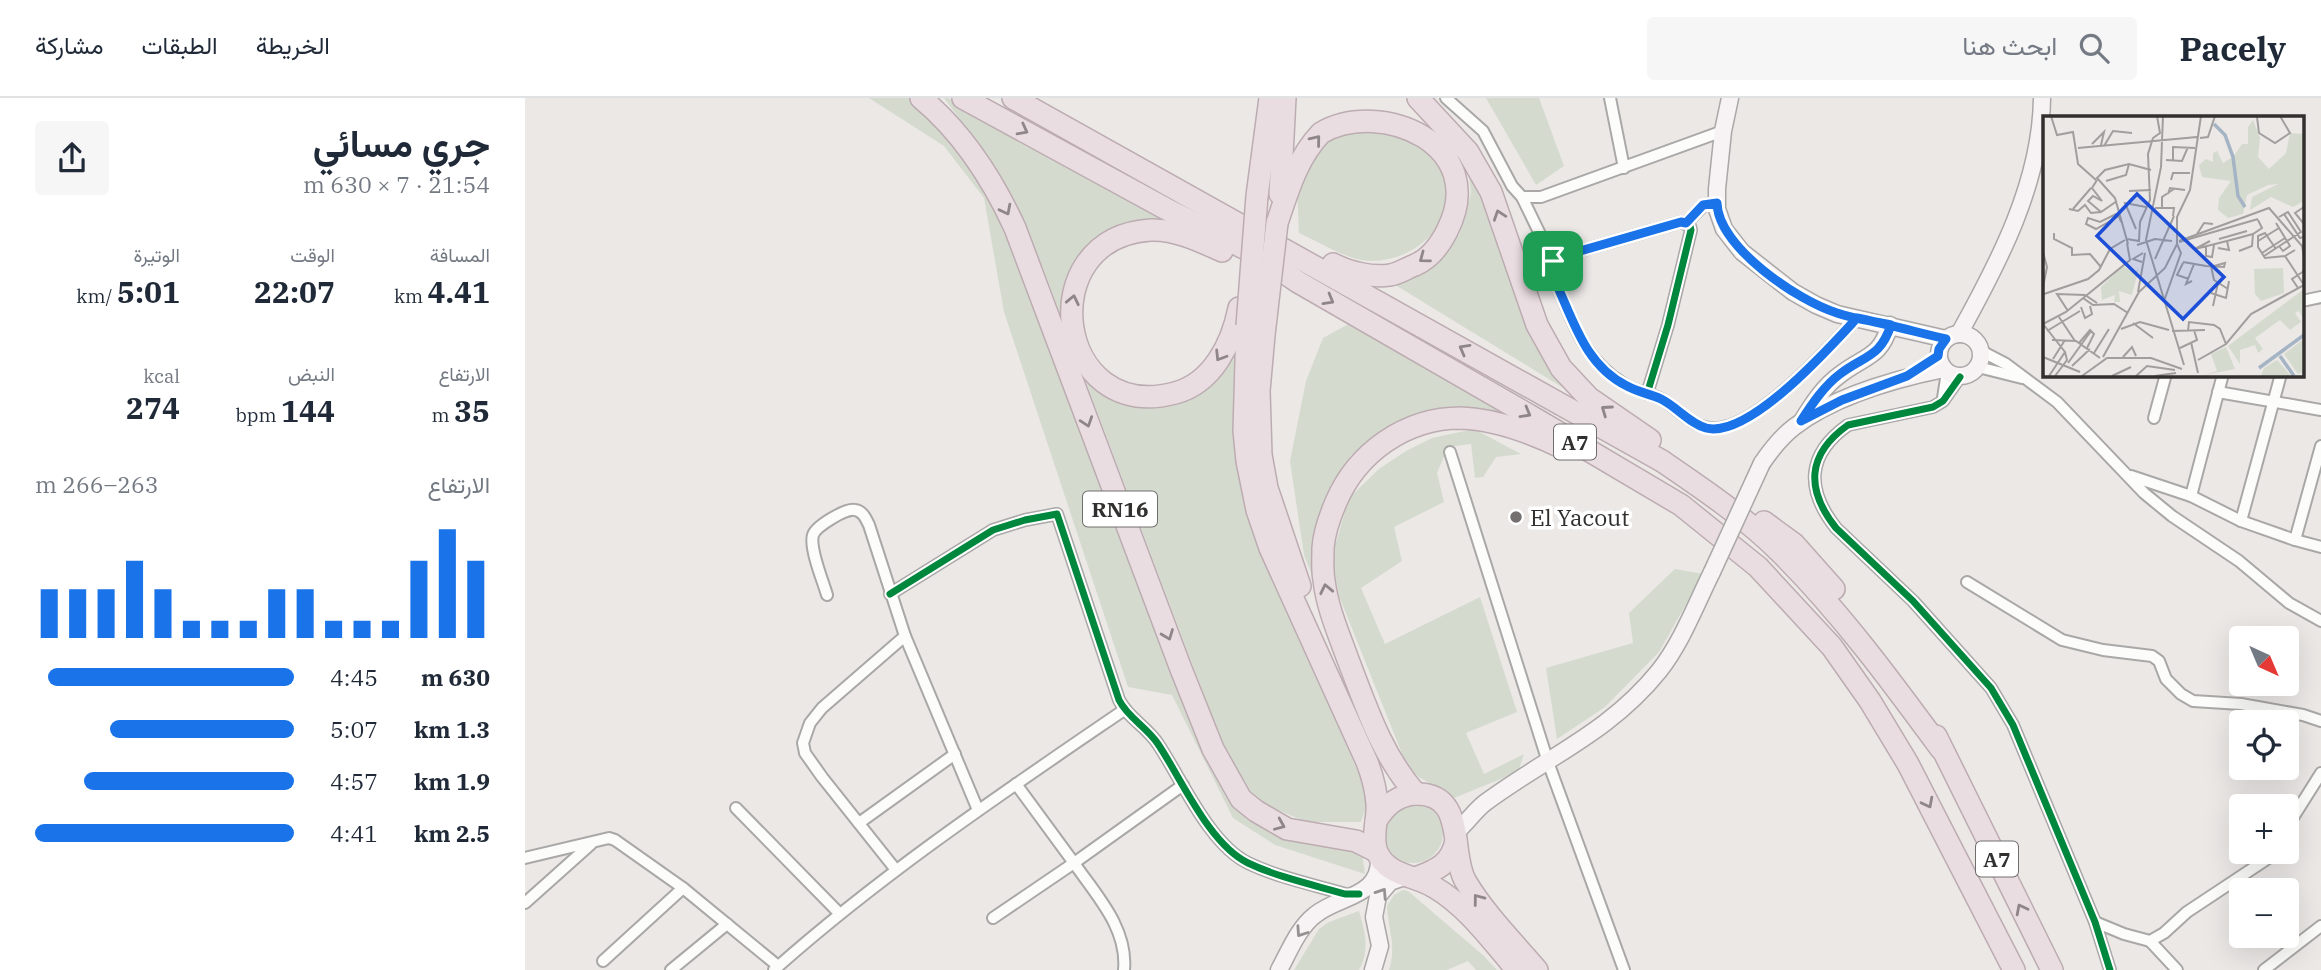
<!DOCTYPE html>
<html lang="ar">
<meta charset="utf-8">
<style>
body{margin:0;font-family:"IBM Plex Serif",Vazirmatn,serif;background:#f6f6f7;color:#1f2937;direction:rtl;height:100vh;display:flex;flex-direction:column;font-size:26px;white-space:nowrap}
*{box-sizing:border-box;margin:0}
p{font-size:23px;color:#747a83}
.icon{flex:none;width:38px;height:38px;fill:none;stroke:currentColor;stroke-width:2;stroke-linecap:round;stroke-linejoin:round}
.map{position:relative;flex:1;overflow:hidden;direction:ltr}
.panel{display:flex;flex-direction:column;background:#fff;width:525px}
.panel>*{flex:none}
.needle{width:46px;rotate:136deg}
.controls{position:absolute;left:1704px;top:528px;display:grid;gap:14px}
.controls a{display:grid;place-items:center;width:70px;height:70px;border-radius:7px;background:#fff;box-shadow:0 7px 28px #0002;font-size:35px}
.pin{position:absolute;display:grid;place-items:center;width:60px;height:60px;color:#fff;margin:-30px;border-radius:14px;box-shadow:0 4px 10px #0006}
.round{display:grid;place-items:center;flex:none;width:74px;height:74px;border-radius:7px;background:#f6f6f7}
.head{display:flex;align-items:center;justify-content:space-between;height:119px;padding:0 35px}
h1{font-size:38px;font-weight:700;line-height:52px}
.stats{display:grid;grid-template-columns:repeat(3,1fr);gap:10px;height:119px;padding:7px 35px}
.stats div{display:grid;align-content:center}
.stats b{font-size:30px;font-weight:700}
.stats small{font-size:19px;font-weight:400}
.stats p{font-size:19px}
.chart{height:196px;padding:14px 35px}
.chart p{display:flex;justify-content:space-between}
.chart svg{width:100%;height:126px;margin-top:7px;stroke:#1a73e8;stroke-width:6}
ul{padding:0 35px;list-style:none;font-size:23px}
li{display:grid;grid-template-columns:112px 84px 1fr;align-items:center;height:52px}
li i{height:18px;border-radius:9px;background:#1a73e8}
header{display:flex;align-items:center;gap:42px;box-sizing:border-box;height:98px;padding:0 35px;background:#fff;border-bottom:2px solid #e0e1e3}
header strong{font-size:33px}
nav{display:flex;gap:38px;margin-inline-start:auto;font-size:24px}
.search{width:490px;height:63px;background:#f6f6f7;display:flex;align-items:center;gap:18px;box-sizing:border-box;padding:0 24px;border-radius:7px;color:#747a83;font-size:26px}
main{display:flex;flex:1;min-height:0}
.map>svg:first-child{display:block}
.green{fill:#d4dbce}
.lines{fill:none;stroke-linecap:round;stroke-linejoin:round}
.street-casing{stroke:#aaa8a7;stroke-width:14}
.secondary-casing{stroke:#aaa8a7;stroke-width:19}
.highway-casing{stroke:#bcacb1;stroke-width:24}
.street{stroke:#fcfcfb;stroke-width:10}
.secondary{stroke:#f7f2f4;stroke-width:16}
.highway{stroke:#eadde2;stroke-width:21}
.secondary-bridge-casing{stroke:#aaa8a7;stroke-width:19;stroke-linecap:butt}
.highway-bridge-casing{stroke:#bcacb1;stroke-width:24;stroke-linecap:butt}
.secondary-bridge{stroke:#f7f2f4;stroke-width:16}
.highway-bridge{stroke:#eadde2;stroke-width:21}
.cycleway-casing{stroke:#fff;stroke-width:11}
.cycleway{stroke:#00873e;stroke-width:7}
.oneway{stroke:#8e8688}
.oneway2{stroke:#949192}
.route-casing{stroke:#fff;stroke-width:14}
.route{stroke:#1a73e8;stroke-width:9}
.poi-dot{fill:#73706f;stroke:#fff;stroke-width:2.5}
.labels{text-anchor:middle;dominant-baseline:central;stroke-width:7;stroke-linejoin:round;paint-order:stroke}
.shield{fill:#fff;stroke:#706e6d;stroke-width:2}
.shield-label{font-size:21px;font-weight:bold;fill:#32302f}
.poi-label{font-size:23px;fill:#32302f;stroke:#fff;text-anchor:start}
.inset-river{fill:none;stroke:#a5b4c4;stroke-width:3.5}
.inset-road{fill:none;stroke:#a19e9d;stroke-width:2}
.view{fill:#1d4ed8;fill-opacity:0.15;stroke:#1d4ed8;stroke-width:3.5}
.inset-edge{fill:none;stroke:#32302f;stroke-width:3.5}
</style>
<header>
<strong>Pacely</strong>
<div class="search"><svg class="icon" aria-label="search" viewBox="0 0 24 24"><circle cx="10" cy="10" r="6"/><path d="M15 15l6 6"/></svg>ابحث هنا</div>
<nav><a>الخريطة</a><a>الطبقات</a><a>مشاركة</a></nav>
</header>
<main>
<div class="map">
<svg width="1796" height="872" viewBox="0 0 1796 872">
<rect width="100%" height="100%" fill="#ebe8e6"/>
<g class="green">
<path d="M 344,0 L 385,0 L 399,13 L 451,74 L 497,158 L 714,699 L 837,754 L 840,776 L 750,747 L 708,720 L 647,597 L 603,589 L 479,214 L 459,100 L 419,48 Z"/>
<path d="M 419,0 L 423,0 L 491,42 L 636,121 L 602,125 L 564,145 L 546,174 L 539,206 L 570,277 L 608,293 L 656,292 L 712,240 L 709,334 L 729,437 L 844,699 L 836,724 L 782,724 L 738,706 L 718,686 L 697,645 L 518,170 L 495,119 L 465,62 Z"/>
<path d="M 961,0 L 1014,0 L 1039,68 L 1011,87 Z"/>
<path d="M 810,30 L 898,38 C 905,50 922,73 924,86 C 930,135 873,174 828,160 C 810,154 791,143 774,135 L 772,92 L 790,55 Z"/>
<path d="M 942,63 L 1058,302 L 867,185 L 898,173 L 934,137 L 946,95 Z"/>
<path d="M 827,224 L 986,319 L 933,308 L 891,318 L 860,330 L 826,357 L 800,399 L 789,444 L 794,495 L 779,457 L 765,363 L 781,283 L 798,240 Z"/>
<path d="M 949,331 L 996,356 L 971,359 L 958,379 L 950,380 L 946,346 L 923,349 L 912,375 L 919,404 L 869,429 L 877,463 L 836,490 L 860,546 L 955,499 L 992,614 L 941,635 L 959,676 L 999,656 L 993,674 L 929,700 L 884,673 L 814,498 L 807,458 L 824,400 L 854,371 L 881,353 L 907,340 Z"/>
<path d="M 1150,471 L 1178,476 L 1134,554 L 1080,609 L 1032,641 L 1021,570 L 1108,545 L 1104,515 Z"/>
<circle cx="888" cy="735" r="30"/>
<path d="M 878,792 L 883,793 L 959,858 L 972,872 L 951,872 L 943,863 L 922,872 L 864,872 C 872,849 863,831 862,808 L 869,797 Z"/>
<path d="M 834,813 C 840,833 845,852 834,872 L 769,872 L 794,831 L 804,824 Z"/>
</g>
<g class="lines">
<g class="street-casing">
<g id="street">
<path d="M 921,0 L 958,33 L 987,88 L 997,99 L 1016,99 L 1198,33"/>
<path d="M 1085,0 L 1099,70"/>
<path d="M 997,99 L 1028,163"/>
<path d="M 1161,125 L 1179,107 L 1192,105"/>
<path d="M 1777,203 L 1796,199"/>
<path d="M 1456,253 L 1481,266 L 1532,304 L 1619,395 L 1647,418 L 1714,463 L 1764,505 L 1796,523"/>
<path d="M 1453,269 L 1497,280"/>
<path d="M 1435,279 L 1418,303 L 1408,309 L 1323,327 C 1282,356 1280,391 1311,430 L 1388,503 L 1466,590 L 1488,627 L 1570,824 L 1585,872"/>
<path d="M 1693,294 L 1796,312"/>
<path d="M 1122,296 L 1143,227 L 1166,132 L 1165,128 L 1156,124 L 1034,159 L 1028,163 L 1026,170 L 1029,181 C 1049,223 1056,260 1099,286 C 1111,294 1126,295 1138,302 C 1153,311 1166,327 1184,330 C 1227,337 1304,249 1332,220"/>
<path d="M 1418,300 L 1422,274"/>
<path d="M 1629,320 L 1641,276"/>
<path d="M 925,354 L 1023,664 L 1099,872"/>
<path d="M 1606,378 L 1666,398 L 1716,423 L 1770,442 L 1796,449"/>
<path d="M 1666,398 L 1698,276"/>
<path d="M 1716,423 L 1756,276"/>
<path d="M 1770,442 L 1796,348"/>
<path d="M 1442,484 L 1537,542 L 1578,552 L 1627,558 L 1634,563 L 1641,581 L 1656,596 L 1668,603 L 1716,606 L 1778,617 L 1796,623"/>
<path d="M 365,496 L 468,432 L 500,422 L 532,416 L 594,602 C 603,620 622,629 633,646 C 656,680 684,746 723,765 C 752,779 789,787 820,796 L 829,797"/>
<path d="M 302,497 C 298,483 284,450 288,437 C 291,428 321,410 330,412 C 338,413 341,421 344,427 L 380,538 L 453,712"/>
<path d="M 211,710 L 314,815"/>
<path d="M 334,725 L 430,656"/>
<path d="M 1762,729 L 1796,675"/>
<path d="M 0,760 L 84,740 L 90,742 L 158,790 L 253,868"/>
<path d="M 371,772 L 297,679 L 280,655 L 278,645 L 285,625 L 297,610 L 380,538"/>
<path d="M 0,805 L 66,746"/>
<path d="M 468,820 L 549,765 L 491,686"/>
<path d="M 1570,824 L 1599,836 L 1625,843 L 1639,835 L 1662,814 L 1742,761 L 1748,754"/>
<path d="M 1625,843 L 1652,872"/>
<path d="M 78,863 L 158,790"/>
<path d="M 146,872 L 202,826"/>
<path d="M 249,872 C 358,775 479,694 599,612"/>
<path d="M 599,872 C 603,830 571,797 549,765 L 658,687"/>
<path d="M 1739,872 L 1796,828"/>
</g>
</g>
<g class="secondary-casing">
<g id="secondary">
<path d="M 1205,0 L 1198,33 L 1192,91 L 1192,111 L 1199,131 L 1217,154 L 1268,194 L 1291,207 L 1312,216 L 1421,241"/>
<circle cx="1435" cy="257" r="21"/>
<path d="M 1434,236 C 1474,164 1516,84 1517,0"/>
<path d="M 1277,323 C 1288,305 1299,288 1316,276 C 1341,257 1355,260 1365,227"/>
<path d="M 1237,365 C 1246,352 1256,339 1269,329 C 1309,298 1370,281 1419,271"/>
<path d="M 931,734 C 942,725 950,712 961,704 C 1022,659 1085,634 1134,573 C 1157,544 1171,506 1187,474"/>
<path d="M 754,872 C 764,854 773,830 790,817 C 814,797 857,800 854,758"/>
<path d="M 848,872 L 855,848 L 849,819 L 853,798 L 865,784 L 882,778"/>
</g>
</g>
<g class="highway-casing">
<g id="highway">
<path d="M 396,0 C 438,35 467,80 490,130 L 656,571 L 688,651 L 711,692 L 716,701 L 731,713 L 762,731 L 831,743 L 851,753"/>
<path d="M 438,0 L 645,113 L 733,157 L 773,184 L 1009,320 L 1156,407 L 1233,469 L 1307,549 L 1345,603 L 1383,666 L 1489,872"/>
<path d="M 488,0 L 1137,363 C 1178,391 1221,420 1256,455 C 1316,515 1366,583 1416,651"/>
<path d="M 893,0 L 943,54 L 966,94 L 1012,227 L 1036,270 L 1064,300 L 1125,342"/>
<path d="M 755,96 L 760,0"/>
<path d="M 732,98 L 745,0"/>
<path d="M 752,125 C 763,93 772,60 796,35 C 856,0 966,47 922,133 C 915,147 904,161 890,167 C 882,170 873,176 865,177 C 847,180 823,174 808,166"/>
<path d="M 697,153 C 675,143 650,131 626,132 C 505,139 530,327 650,295 C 688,285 707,245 714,210"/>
<path d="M 722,228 L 719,333 L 722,363 L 732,412 L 745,450 L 842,664 C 847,677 851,692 852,706 C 853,722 846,739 852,754 C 862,778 890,777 909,789 C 943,809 967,843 992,872"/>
<path d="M 739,237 L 734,293 L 736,357 L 742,390 L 775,488"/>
<path d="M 1239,424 L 1269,446 L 1309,491"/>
<path d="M 1411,638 L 1527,872"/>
<path d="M 891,696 C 856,656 841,608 822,559 C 813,534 802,509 799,482 C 797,472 798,461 798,450 C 799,435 805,418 811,404 C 832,355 880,320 936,320 C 970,321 1007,335 1038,350"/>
<path d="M 851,723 C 860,708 871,698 889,696 C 943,693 924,757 941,784 C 960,816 988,844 1012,872"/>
<path d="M 893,779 C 912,772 927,765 931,742"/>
</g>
</g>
<use href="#street" class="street"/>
<use href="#secondary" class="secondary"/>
<use href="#highway" class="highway"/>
<g class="secondary-bridge-casing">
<path id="secondary-bridge" d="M 1187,474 L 1237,365"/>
</g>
<g class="highway-bridge-casing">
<g id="highway-bridge">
<path d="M 722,228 L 732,98"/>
<path d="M 739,237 L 752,125"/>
</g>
</g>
<use href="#secondary-bridge" class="secondary-bridge"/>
<use href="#highway-bridge" class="highway-bridge"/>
<g class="cycleway-casing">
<g id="cycleway">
<path d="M 1435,279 L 1418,303 L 1408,309 L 1323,327 C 1282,356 1280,391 1311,430 L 1388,503 L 1466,590 L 1488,627 L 1570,824 L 1585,872"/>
<path d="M 1122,296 L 1143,227 L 1166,132 L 1165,128 L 1156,124 L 1034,159 L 1028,163 L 1026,170 L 1029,181 C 1049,223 1056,260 1099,286 C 1111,294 1126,295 1138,302 C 1153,311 1166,327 1184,330 C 1227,337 1304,249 1332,220"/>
<path d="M 365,496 L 468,432 L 500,422 L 532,416 L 594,602 C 603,620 622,629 633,646 C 656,680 684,746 723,765 C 752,779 789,787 820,796 L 834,796"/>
</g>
</g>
<use href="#cycleway" class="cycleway"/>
</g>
<defs><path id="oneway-chevron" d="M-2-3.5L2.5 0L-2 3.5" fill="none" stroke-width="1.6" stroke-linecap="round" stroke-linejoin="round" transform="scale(1.75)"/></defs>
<g class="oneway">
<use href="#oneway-chevron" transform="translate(498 32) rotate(28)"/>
<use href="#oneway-chevron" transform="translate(791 42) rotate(-51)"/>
<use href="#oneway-chevron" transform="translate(481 112) rotate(63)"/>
<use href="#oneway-chevron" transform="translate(974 117) rotate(-109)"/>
<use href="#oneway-chevron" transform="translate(899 160) rotate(143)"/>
<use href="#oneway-chevron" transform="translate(548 202) rotate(-78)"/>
<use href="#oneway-chevron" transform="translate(804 202) rotate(30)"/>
<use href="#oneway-chevron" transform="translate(939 251) rotate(-151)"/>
<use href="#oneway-chevron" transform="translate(695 258) rotate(122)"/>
<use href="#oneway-chevron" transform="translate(1081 312) rotate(-145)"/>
<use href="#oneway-chevron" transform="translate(1001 315) rotate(30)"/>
<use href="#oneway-chevron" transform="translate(562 324) rotate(71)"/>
<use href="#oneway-chevron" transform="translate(801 491) rotate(-102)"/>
<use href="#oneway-chevron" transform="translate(643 537) rotate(69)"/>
<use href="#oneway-chevron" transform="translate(1403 705) rotate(63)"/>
<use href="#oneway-chevron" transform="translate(755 727) rotate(23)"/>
<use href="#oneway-chevron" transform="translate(953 801) rotate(-127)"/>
<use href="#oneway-chevron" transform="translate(1496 811) rotate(-117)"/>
</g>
<g class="oneway2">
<use href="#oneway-chevron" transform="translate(857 795) rotate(-57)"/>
<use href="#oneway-chevron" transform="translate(776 834) rotate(124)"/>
</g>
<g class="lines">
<g class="route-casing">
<path id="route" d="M 1028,163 L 1034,159 L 1156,124 L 1161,125 L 1178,107 L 1192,105 C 1193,149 1273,203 1312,215 C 1329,221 1348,223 1366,227 C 1355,260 1340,257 1315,276 C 1299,288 1287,306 1276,323 L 1317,302 L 1382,278 L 1413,258 L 1414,251 L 1421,241 C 1391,234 1362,226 1332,220 C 1305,249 1224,341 1181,330 C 1164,325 1152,309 1136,301 C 1125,296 1113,294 1102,288 C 1059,267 1048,220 1029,181 L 1026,170 L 1028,163"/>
</g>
<use href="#route" class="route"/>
</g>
<circle class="poi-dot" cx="991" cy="419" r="7"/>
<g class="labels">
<g class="shield">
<rect x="1029" y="326.5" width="42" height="35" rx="5"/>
<rect x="558" y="393.5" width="74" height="35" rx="5"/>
<rect x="1451" y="743.5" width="42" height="35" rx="5"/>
</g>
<g class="shield-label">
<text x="1050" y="344">A7</text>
<text x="595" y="411">RN16</text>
<text x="1472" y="761">A7</text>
</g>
<g class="poi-label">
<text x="1005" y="419">El Yacout</text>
</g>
</g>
<g transform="translate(1518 18)">
<rect width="261" height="261" fill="#ebe8e6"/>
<path d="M 210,4 L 217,22 L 215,41 L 226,53 L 243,37 L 247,17 L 261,18 L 261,85 L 250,91 L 228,81 L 207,94 L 209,81 L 235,68 L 225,69 L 204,79 L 200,98 L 185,102 L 175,94 L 176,82 L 188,65 L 159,61 L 156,49 L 163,43 L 170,46 L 170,37 L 174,35 L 180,47 L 190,41 L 199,28 L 205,28 L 205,11 ZM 80,150 L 91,157 L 96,152 L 89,179 L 76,175 L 77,186 L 71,186 L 72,179 L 59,184 L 58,171 ZM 240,152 L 241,177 L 218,185 L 212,178 L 211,153 ZM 261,173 L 261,204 L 256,195 L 252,197 L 258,206 L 247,214 L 237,204 L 212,222 L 220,233 L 215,237 L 212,229 L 197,234 L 197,248 L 185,230 ZM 261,223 L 261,256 L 255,258 L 241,238 ZM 183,231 L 192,253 L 161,259 L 174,255 L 168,238 ZM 234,244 L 248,260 L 218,260 L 221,252 Z" fill="#d4dbce"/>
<path class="inset-river" d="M 171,8 L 182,19 L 190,41 L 195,80 L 202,91M 237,240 L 251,260M 216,252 L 261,219"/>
<path class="inset-road" d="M 8,0 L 14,19 L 30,16 L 35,48 L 53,64M 120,0 L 118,51 L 103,124 L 141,249M 194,0 L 231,0M 214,1 L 216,17 L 232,27 L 247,17 L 237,0M 157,22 L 165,21 L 172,0M 49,28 L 61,16 L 58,29M 61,30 L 70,15 L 89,17M 35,32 L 154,21M 123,44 L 139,45 L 145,31M 130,44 L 130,31 L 152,32M 54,64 L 49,72 L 59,85 L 50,80 L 45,85 L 58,96 L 74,85M 128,64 L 130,57 L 147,57M 63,65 L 83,59 L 86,48M 86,75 L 108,74M 125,78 L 127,72 L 142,74M 261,91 L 252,97 L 261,108M 112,92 L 131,92 L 130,100M 26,93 L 35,95 L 42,89 L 48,97 L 58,96M 30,93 L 48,72M 119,93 L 119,81 L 131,73M 241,98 L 257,122 L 261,121M 76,100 L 53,113 L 43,108 L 45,102 L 57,106 L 73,98 L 74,98 L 76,100 L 78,106M 233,107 L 247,130 L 240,135 L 236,130M 93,113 L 82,87 L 103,91M 11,117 L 11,123 L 29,132 L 29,139 L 47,138 L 58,151M 154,118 L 161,107 L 170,108M 84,123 L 96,125 L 97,106 L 107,84 L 105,38 L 110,22 L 117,17 L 114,0M 176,123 L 204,115M 136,125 L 226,92 L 259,130 L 261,140M 167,125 L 152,133 L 184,125M 215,125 L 236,112M 136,126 L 215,103M 85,128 L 72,82 L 54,62 L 62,54 L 86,48 L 108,54M 94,129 L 112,123 L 129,125M 163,130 L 163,140 L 169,141 L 171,129M 175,132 L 186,134 L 184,125 L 210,118 L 219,112 L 215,104M 233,133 L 222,117 L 215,120 L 215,131 L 222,142 L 242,140 L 252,134M 196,135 L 209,130 L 210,118M 0,136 L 4,151 L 0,171M 219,137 L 242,122M 221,140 L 258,116 L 245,96 L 236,101M 242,140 L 261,169M 112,143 L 131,100M 99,146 L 90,143 L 100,137M 140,146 L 163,150 L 181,151 L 182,147 L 171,150M 140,147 L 134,159 L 146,163M 168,150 L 171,164 L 185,173M 149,165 L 143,168 L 151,148M 255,172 L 249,163 L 261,155M 95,176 L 102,137M 168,177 L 183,182 L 186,165M 1,178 L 45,163 L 56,154 L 67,133 L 82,124M 40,182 L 50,189 L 71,188 L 85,197M 121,185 L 138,137 L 134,128M 170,190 L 175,167M 38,191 L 42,202 L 49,198 L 47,190M 25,195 L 14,178 L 42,179 L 54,187M 16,201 L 32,225M 90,207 L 110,222M 0,208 L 23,196 L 87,144 L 84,127M 0,208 L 22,236 L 6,260M 78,213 L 97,206 L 126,214M 4,215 L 37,195M 129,215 L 162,214M 145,215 L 146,206 L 171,209 L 177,213 L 183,228M 9,224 L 33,225 L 57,242M 148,226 L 155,257M 36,227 L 47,214 L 51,218 L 44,232M 137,232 L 154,224 L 151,214M 51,237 L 66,213M 0,241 L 37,256M 60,241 L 96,176 L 122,152 L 134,128 L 134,101 L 147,74 L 158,0M 80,241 L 89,231 L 93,240M 10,243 L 22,224M 155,244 L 183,228 L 208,198 L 261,169M 25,247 L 48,215M 29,250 L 47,233M 12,260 L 24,244 L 22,236M 39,260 L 64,242 L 108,242 L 139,253M 69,260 L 88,251M 93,260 L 104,250 L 132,254M 112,260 L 133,257"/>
<path class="view" d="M 94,78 L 181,161 L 140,203 L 54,120 Z"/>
<rect width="261" height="261" class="inset-edge"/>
</g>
</svg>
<div class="controls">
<a><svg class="needle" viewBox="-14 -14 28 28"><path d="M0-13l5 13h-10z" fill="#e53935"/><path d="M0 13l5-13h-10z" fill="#747a83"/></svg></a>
<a><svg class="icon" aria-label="locate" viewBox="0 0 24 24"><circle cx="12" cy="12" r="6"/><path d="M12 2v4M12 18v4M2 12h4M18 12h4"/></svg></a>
<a>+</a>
<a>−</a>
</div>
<div class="pin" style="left:1028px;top:163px;background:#1e9e55"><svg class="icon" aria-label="arrive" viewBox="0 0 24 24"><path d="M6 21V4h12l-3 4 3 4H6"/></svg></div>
</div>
<section class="panel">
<div class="head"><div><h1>جري مسائي</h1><p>21:54 · 7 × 630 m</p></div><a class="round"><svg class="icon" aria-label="share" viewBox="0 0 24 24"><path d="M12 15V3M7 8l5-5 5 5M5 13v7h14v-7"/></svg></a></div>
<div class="stats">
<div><p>المسافة</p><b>4.41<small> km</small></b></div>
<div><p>الوقت</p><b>22:07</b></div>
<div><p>الوتيرة</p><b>5:01<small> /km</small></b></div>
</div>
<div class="stats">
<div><p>الارتفاع</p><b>35<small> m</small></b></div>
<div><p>النبض</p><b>144<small> bpm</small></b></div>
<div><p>kcal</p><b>274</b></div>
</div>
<div class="chart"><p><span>الارتفاع</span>263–266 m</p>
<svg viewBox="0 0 160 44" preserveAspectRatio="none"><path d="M5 44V27M15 44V27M25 44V27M35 44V17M45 44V27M55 44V38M65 44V38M75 44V38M85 44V27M95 44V27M105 44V38M115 44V38M125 44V38M135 44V17M145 44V6M155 44V17"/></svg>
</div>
<ul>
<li><b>630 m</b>4:45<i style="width:95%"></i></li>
<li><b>1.3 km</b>5:07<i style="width:71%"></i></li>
<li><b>1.9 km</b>4:57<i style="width:81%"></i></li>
<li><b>2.5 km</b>4:41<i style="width:100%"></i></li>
</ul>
</section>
</main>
